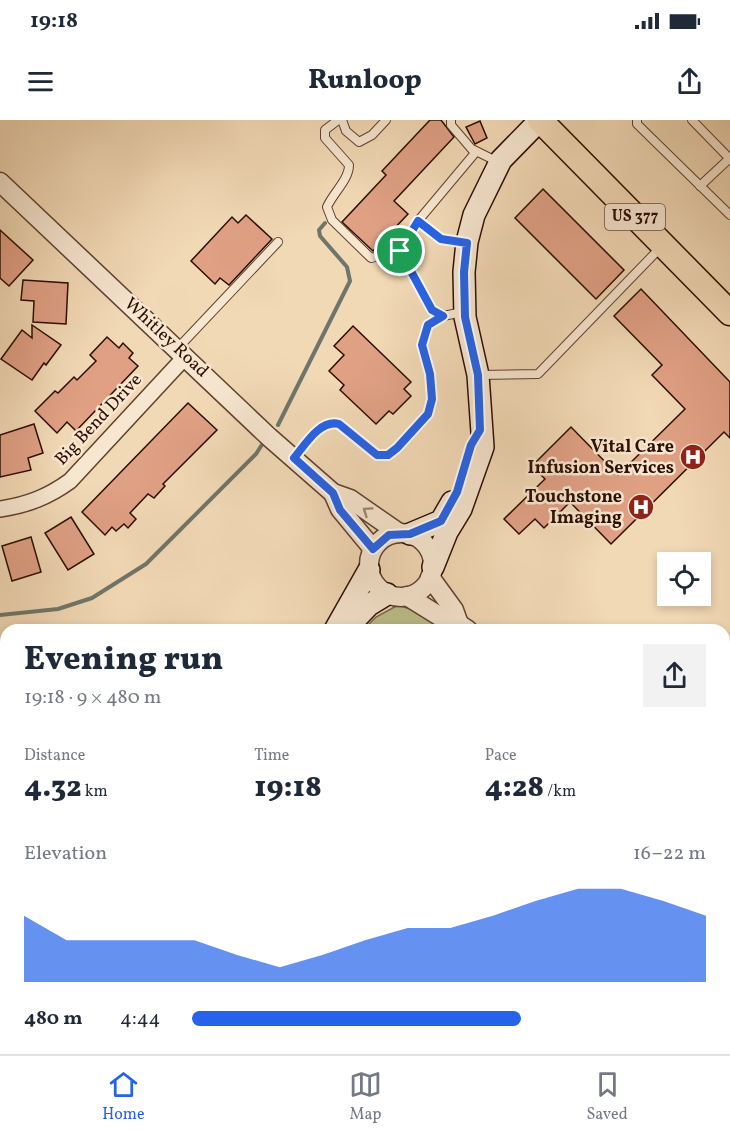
<!DOCTYPE html>
<meta charset="utf-8">
<style>
body{margin:0;font-family:Vollkorn,serif;background:#f2f2f3;color:#1f2937;height:100vh;display:flex;flex-direction:column;font-size:22px;white-space:nowrap}
*{box-sizing:border-box;margin:0}
p{font-size:20px;color:#747a83}
.icon{flex:none;width:33px;height:33px;fill:none;stroke:currentColor;stroke-width:2;stroke-linecap:round;stroke-linejoin:round}
.map{position:relative;flex:1;overflow:hidden}
.panel{position:absolute;left:0px;top:504px;width:730px;height:430px;display:flex;flex-direction:column;background:#fff;border-radius:18px 18px 0 0;box-shadow:0 3px 9px #0003}
.panel>*{flex:none}
.fabs{position:absolute;left:657px;top:432px;display:grid;gap:12px}
.fabs a{display:grid;place-items:center;width:54px;height:54px;border-radius:0px;background:#fff;box-shadow:0 3px 9px #0003;font-size:30px}
.pin{position:absolute;display:grid;place-items:center;width:51px;height:51px;color:#fff;margin:-26px;border:3px solid #fff;border-radius:50%;box-shadow:0 2px 6px #0007}
.round{display:grid;place-items:center;flex:none;width:63px;height:63px;border-radius:0px;background:#f2f2f3}
.summary{display:flex;align-items:center;justify-content:space-between;height:102px;padding:0 24px}
h1{font-size:33px;font-weight:800;line-height:45px}
.metrics{display:grid;grid-template-columns:repeat(3,1fr);gap:9px;height:102px;padding:6px 24px}
.metrics div{display:grid;align-content:center}
.metrics b{font-size:30px;font-weight:800}
.metrics small{font-size:16px;font-weight:400}
.metrics p{font-size:16px}
.chart{height:168px;padding:12px 24px}
.chart p{display:flex;justify-content:space-between}
.chart svg{width:100%;height:108px;margin-top:6px;fill:#2563eb;opacity:.7}
ul{padding:0 24px;list-style:none;font-size:20px}
li{display:grid;grid-template-columns:96px 72px 1fr;align-items:center;height:45px}
li i{height:15px;border-radius:8px;background:#2563eb}
.status{display:flex;justify-content:space-between;align-items:center;height:42px;padding:0 30px;background:#fff;direction:ltr}
.status svg{height:16px;fill:currentColor}
header{display:flex;justify-content:space-between;align-items:center;height:78px;padding:0 24px;background:#fff;font-size:27px;font-weight:800}
.menu{display:flex;justify-content:space-around;align-items:center;height:84px;border-top:2px solid #e0e1e3;background:#fff;font-size:16px;color:#747a83}
.menu a{display:grid;justify-items:center;gap:3px}
.menu .on{color:#2563eb}
.map>svg:first-child{display:block}
.green{fill:#bdbf8c;stroke:#746646;stroke-width:1.5}
.lines{fill:none;stroke-linecap:round;stroke-linejoin:round}
.stream{stroke:#6f756a;stroke-width:4}
.river{stroke:#9bbab1;stroke-width:24}
.building{fill:#e0a084;stroke:#2c0e00;stroke-width:1.5}
.service-casing{stroke:#5e412e;stroke-width:10}
.minor-casing{stroke:#5e412e;stroke-width:18}
.tertiary-casing{stroke:#5e412e;stroke-width:21}
.secondary-casing{stroke:#2c0e00;stroke-width:24}
.primary-casing{stroke:#2c0e00;stroke-width:27}
.path{stroke:#2c0e00;stroke-width:2;stroke-dasharray:1.5 3;stroke-linecap:butt}
.service{stroke:#f7e6d0;stroke-width:8}
.minor{stroke:#f7e6d0;stroke-width:15}
.tertiary{stroke:#f7e6d0;stroke-width:18}
.secondary{stroke:#f7e6d0;stroke-width:21}
.primary{stroke:#f2d9b6;stroke-width:24}
.oneway{stroke:#9c8572}
.route-casing{stroke:#fff;stroke-width:12}
.route{stroke:#2563eb;stroke-width:8}
.labels{text-anchor:middle;dominant-baseline:central;stroke-width:5;stroke-linejoin:round;paint-order:stroke}
.shield{fill:#f7e6d0;stroke:#694f3e;stroke-width:1.5}
.shield-label{font-size:16px;font-weight:bold;fill:#2c0e00}
.street-label{font-size:18px;fill:#2c0e00;stroke:#f7e6d0}
.poi-label{font-size:18px;font-weight:bold;fill:#2c0e00;stroke:#f7e6d0;text-anchor:end}
</style>
<div class="status"><b>19:18</b><svg viewBox="0 0 49 12"><path d="M0 12V9h3v3zM5 12V6h3v6zM10 12V3h3v9zM15 12V0h3v12zM26 1h20v11H26zM47 4h2v5h-2z"/></svg></div>
<header><svg class="icon" aria-label="menu" viewBox="0 0 24 24"><path d="M4 6h16M4 12h16M4 18h16"/></svg>Runloop<svg class="icon" aria-label="share" viewBox="0 0 24 24"><path d="M12 15V3M7 8l5-5 5 5M5 13v7h14v-7"/></svg></header>
<div class="map">
<svg width="730" height="934" viewBox="0 0 730 934">
<rect width="100%" height="100%" fill="#f2d9b6"/>
<filter id="stains"><feTurbulence type="fractalNoise" baseFrequency=".00333" numOctaves="4"/><feColorMatrix values="0 0 0 0 .2 0 0 0 0 .09 0 0 0 0 .02 0 0 0 .5 -.17"/></filter>
<radialGradient id="worn" r=".72"><stop offset=".6" stop-color="#630" stop-opacity="0"/><stop offset="1" stop-color="#630" stop-opacity=".3"/></radialGradient>
<g class="green">
<path d="M 398,485 L 425,494 L 453,510 L 363,510 L 376,497 Z"/>
<path d="M 6,672 L 6,842 L 0,848 L 0,674 Z"/>
</g>
<g class="lines">
<g class="stream">
<path d="M 278,305 L 350,161 L 347,147 L 320,116 L 319,110 L 325,103"/>
<path d="M 0,495 L 58,489 L 92,478 L 146,444 L 256,334 L 263,323"/>
</g>
<g class="river">
<path d="M 724,571 L 730,570"/>
<path d="M 0,673 L 6,672"/>
</g>
</g>
<g class="building">
<path d="M 430,0 L 441,0 L 454,17 L 394,81 L 408,94 L 373,131 L 342,102 L 386,55 L 382,51 Z"/>
<path d="M 480,1 L 487,18 L 475,24 L 466,7 Z"/>
<path d="M 543,69 L 624,150 L 596,179 L 515,98 Z"/>
<path d="M 246,95 L 272,119 L 229,165 L 220,158 L 215,164 L 191,141 L 232,97 L 238,103 Z"/>
<path d="M 0,110 L 33,140 L 9,166 L 0,158 Z"/>
<path d="M 23,160 L 68,163 L 66,204 L 33,202 L 34,181 L 21,180 Z"/>
<path d="M 641,169 L 730,262 L 730,318 L 724,312 L 611,424 L 570,382 L 544,408 L 535,399 L 519,414 L 504,399 L 545,359 L 532,346 L 571,307 L 618,355 L 685,289 L 652,255 L 662,245 L 614,196 Z"/>
<path d="M 32,205 L 61,225 L 46,245 L 44,243 L 32,260 L 1,239 L 22,210 L 32,218 Z"/>
<path d="M 353,206 L 411,262 L 404,269 L 411,276 L 393,294 L 389,291 L 376,304 L 340,270 L 344,265 L 329,251 L 344,235 L 334,226 Z"/>
<path d="M 107,217 L 119,228 L 123,223 L 133,233 L 129,238 L 138,246 L 76,311 L 67,302 L 57,313 L 35,291 L 55,271 L 58,273 L 74,257 L 77,260 L 96,241 L 90,235 Z"/>
<path d="M 188,283 L 217,310 L 163,364 L 165,366 L 154,378 L 148,374 L 130,393 L 136,399 L 128,408 L 124,404 L 116,411 L 112,407 L 105,415 L 82,392 Z"/>
<path d="M 34,304 L 43,333 L 28,338 L 31,350 L 0,357 L 0,315 Z"/>
<path d="M 71,397 L 94,434 L 68,450 L 45,413 Z"/>
<path d="M 31,417 L 41,452 L 12,461 L 2,426 Z"/>
</g>
<g class="lines">
<g class="service-casing">
<g id="service">
<path d="M 338,0 L 325,10 L 325,18 L 349,45 C 349,60 333,73 327,87 L 332,100 L 371,138 L 400,131"/>
<path d="M 342,0 L 346,11 L 359,22 L 372,15 L 386,0"/>
<path d="M 451,0 L 451,5 L 475,33 L 418,101 L 400,131 L 432,190 L 443,196 L 463,192"/>
<path d="M 637,0 L 637,4 L 730,95"/>
<path d="M 692,0 L 730,39"/>
<path d="M 474,30 L 498,42"/>
<path d="M 700,66 L 730,38"/>
<path d="M 418,101 L 441,119 L 465,123"/>
<path d="M 177,229 L 278,122"/>
<path d="M 479,255 L 538,254 L 662,126"/>
<path d="M 294,338 C 305,325 320,299 339,304 L 377,335 L 388,335 L 397,328 L 428,294 L 432,280 L 430,254 L 422,225 L 428,205 L 443,196"/>
<path d="M 0,783 L 6,788"/>
</g>
</g>
<g class="minor-casing">
<g id="minor">
<path d="M 0,389 C 27,385 48,377 70,361 L 185,237"/>
<path d="M 77,928 L 83,934"/>
<path d="M 360,928 L 364,934"/>
<path d="M 613,928 L 619,934"/>
</g>
</g>
<g class="tertiary-casing">
<g id="tertiary">
<path d="M 0,62 L 269,317 L 333,373 L 350,379 L 399,413"/>
<path d="M 333,373 L 340,389 L 373,429"/>
<circle cx="401" cy="445" r="32"/>
<path d="M 430,457 L 454,490 L 459,504"/>
<path d="M 407,476 L 444,499 L 459,504 L 468,510"/>
<path d="M 724,746 L 730,751"/>
</g>
</g>
<g class="secondary-casing">
<g id="secondary">
<path d="M 410,414 L 441,401 L 452,382"/>
<path d="M 433,447 L 447,412 L 461,389 L 483,327 L 478,255 L 465,197 L 464,152 L 467,122 L 474,95 L 501,40 L 540,0"/>
<path d="M 335,510 L 369,450"/>
<path d="M 345,510 L 369,485 L 387,474"/>
<path d="M 0,865 L 6,859"/>
</g>
</g>
<g class="primary-casing">
<path id="primary" d="M 540,0 L 730,193"/>
</g>
<g class="path">
<path d="M 724,605 L 730,605"/>
<path d="M 0,755 L 6,756"/>
<path d="M 724,891 L 730,894"/>
<path d="M 261,934 L 262,928"/>
</g>
<use href="#service" class="service"/>
<use href="#minor" class="minor"/>
<use href="#tertiary" class="tertiary"/>
<use href="#secondary" class="secondary"/>
<use href="#primary" class="primary"/>
</g>
<defs><path id="oneway-chevron" d="M-2-3.5L2.5 0L-2 3.5" fill="none" stroke-width="1.6" stroke-linecap="round" stroke-linejoin="round" transform="scale(1.5)"/></defs>
<use class="oneway" href="#oneway-chevron" transform="translate(367 391) rotate(-145)"/>
<g class="lines">
<g class="route-casing">
<path id="route" d="M 418,101 L 441,119 L 467,123 L 464,152 L 465,197 L 478,255 L 480,310 L 471,325 L 457,372 L 441,401 L 410,414 L 389,415 L 373,429 L 340,390 L 333,373 L 294,338 C 305,325 320,299 339,304 L 377,335 L 388,335 L 397,328 L 428,294 L 432,279 L 430,254 L 422,225 L 428,205 L 443,196 L 432,190 L 400,131 Z"/>
</g>
<use href="#route" class="route"/>
</g>
<defs>
<g id="hospital-disc" transform="scale(1.35)"><circle r="9.5" fill="#8f2418" stroke="#f7e6d0"/><path d="M-5-5h3v3.5h4V-5h3V5h-3V1.5h-4V5h-3Z" fill="#fff"/></g>
</defs>
<g fill-rule="evenodd">
<use href="#hospital-disc" x="693" y="337"/>
<use href="#hospital-disc" x="641" y="387"/>
</g>
<g class="labels">
<rect class="shield" x="605" y="84" width="60" height="26" rx="4.5"/>
<g class="shield-label">
<text x="635" y="97">US 377</text>
</g>
<g class="street-label">
<text transform="translate(166 218) rotate(43)">Whitley Road</text>
<text transform="translate(99 300) rotate(-47)">Big Bend Drive</text>
</g>
<g class="poi-label">
<text x="674" y="327">Vital Care<tspan x="674" dy="21">Infusion Services</tspan></text>
<text x="622" y="377">Touchstone<tspan x="622" dy="21">Imaging</tspan></text>
</g>
</g>
<rect width="100%" height="100%" filter="url(#stains)"/>
<rect width="100%" height="100%" fill="url(#worn)"/>
</svg>
<div class="fabs">
<a><svg class="icon" aria-label="locate" viewBox="0 0 24 24"><circle cx="12" cy="12" r="6"/><path d="M12 2v4M12 18v4M2 12h4M18 12h4"/></svg></a>
</div>
<div class="pin" style="left:400px;top:131px;background:#1e9e55"><svg class="icon" aria-label="arrive" viewBox="0 0 24 24"><path d="M6 21V4h12l-3 4 3 4H6"/></svg></div>
<section class="panel">
<div class="summary"><div><h1>Evening run</h1><p>19:18 · 9 × 480 m</p></div><a class="round"><svg class="icon" aria-label="share" viewBox="0 0 24 24"><path d="M12 15V3M7 8l5-5 5 5M5 13v7h14v-7"/></svg></a></div>
<div class="metrics">
<div><p>Distance</p><b>4.32<small> km</small></b></div>
<div><p>Time</p><b>19:18</b></div>
<div><p>Pace</p><b>4:28<small> /km</small></b></div>
</div>
<div class="chart"><p><span>Elevation</span>16–22 m</p>
<svg viewBox="0 0 160 44" preserveAspectRatio="none"><path d="M0 44V17L10 27L20 27L30 27L40 27L50 33L60 38L70 33L80 27L90 22L100 22L110 17L120 11L130 6L140 6L150 11L160 17V44z"/></svg>
</div>
<ul>
<li><b>480 m</b>4:44<i style="width:64%"></i></li>
</ul>
</section>
</div>
<nav class="menu">
<a class="on"><svg class="icon" aria-label="home" viewBox="0 0 24 24"><path d="M3 11l9-7 9 7M6 9v11h12V9"/></svg>Home</a>
<a><svg class="icon" aria-label="map" viewBox="0 0 24 24"><path d="M3 6l6-2 6 2 6-2v14l-6 2-6-2-6 2zM9 4v14M15 6v14"/></svg>Map</a>
<a><svg class="icon" aria-label="saved" viewBox="0 0 24 24"><path d="M7 4h10v16l-5-4-5 4z"/></svg>Saved</a>
</nav>
